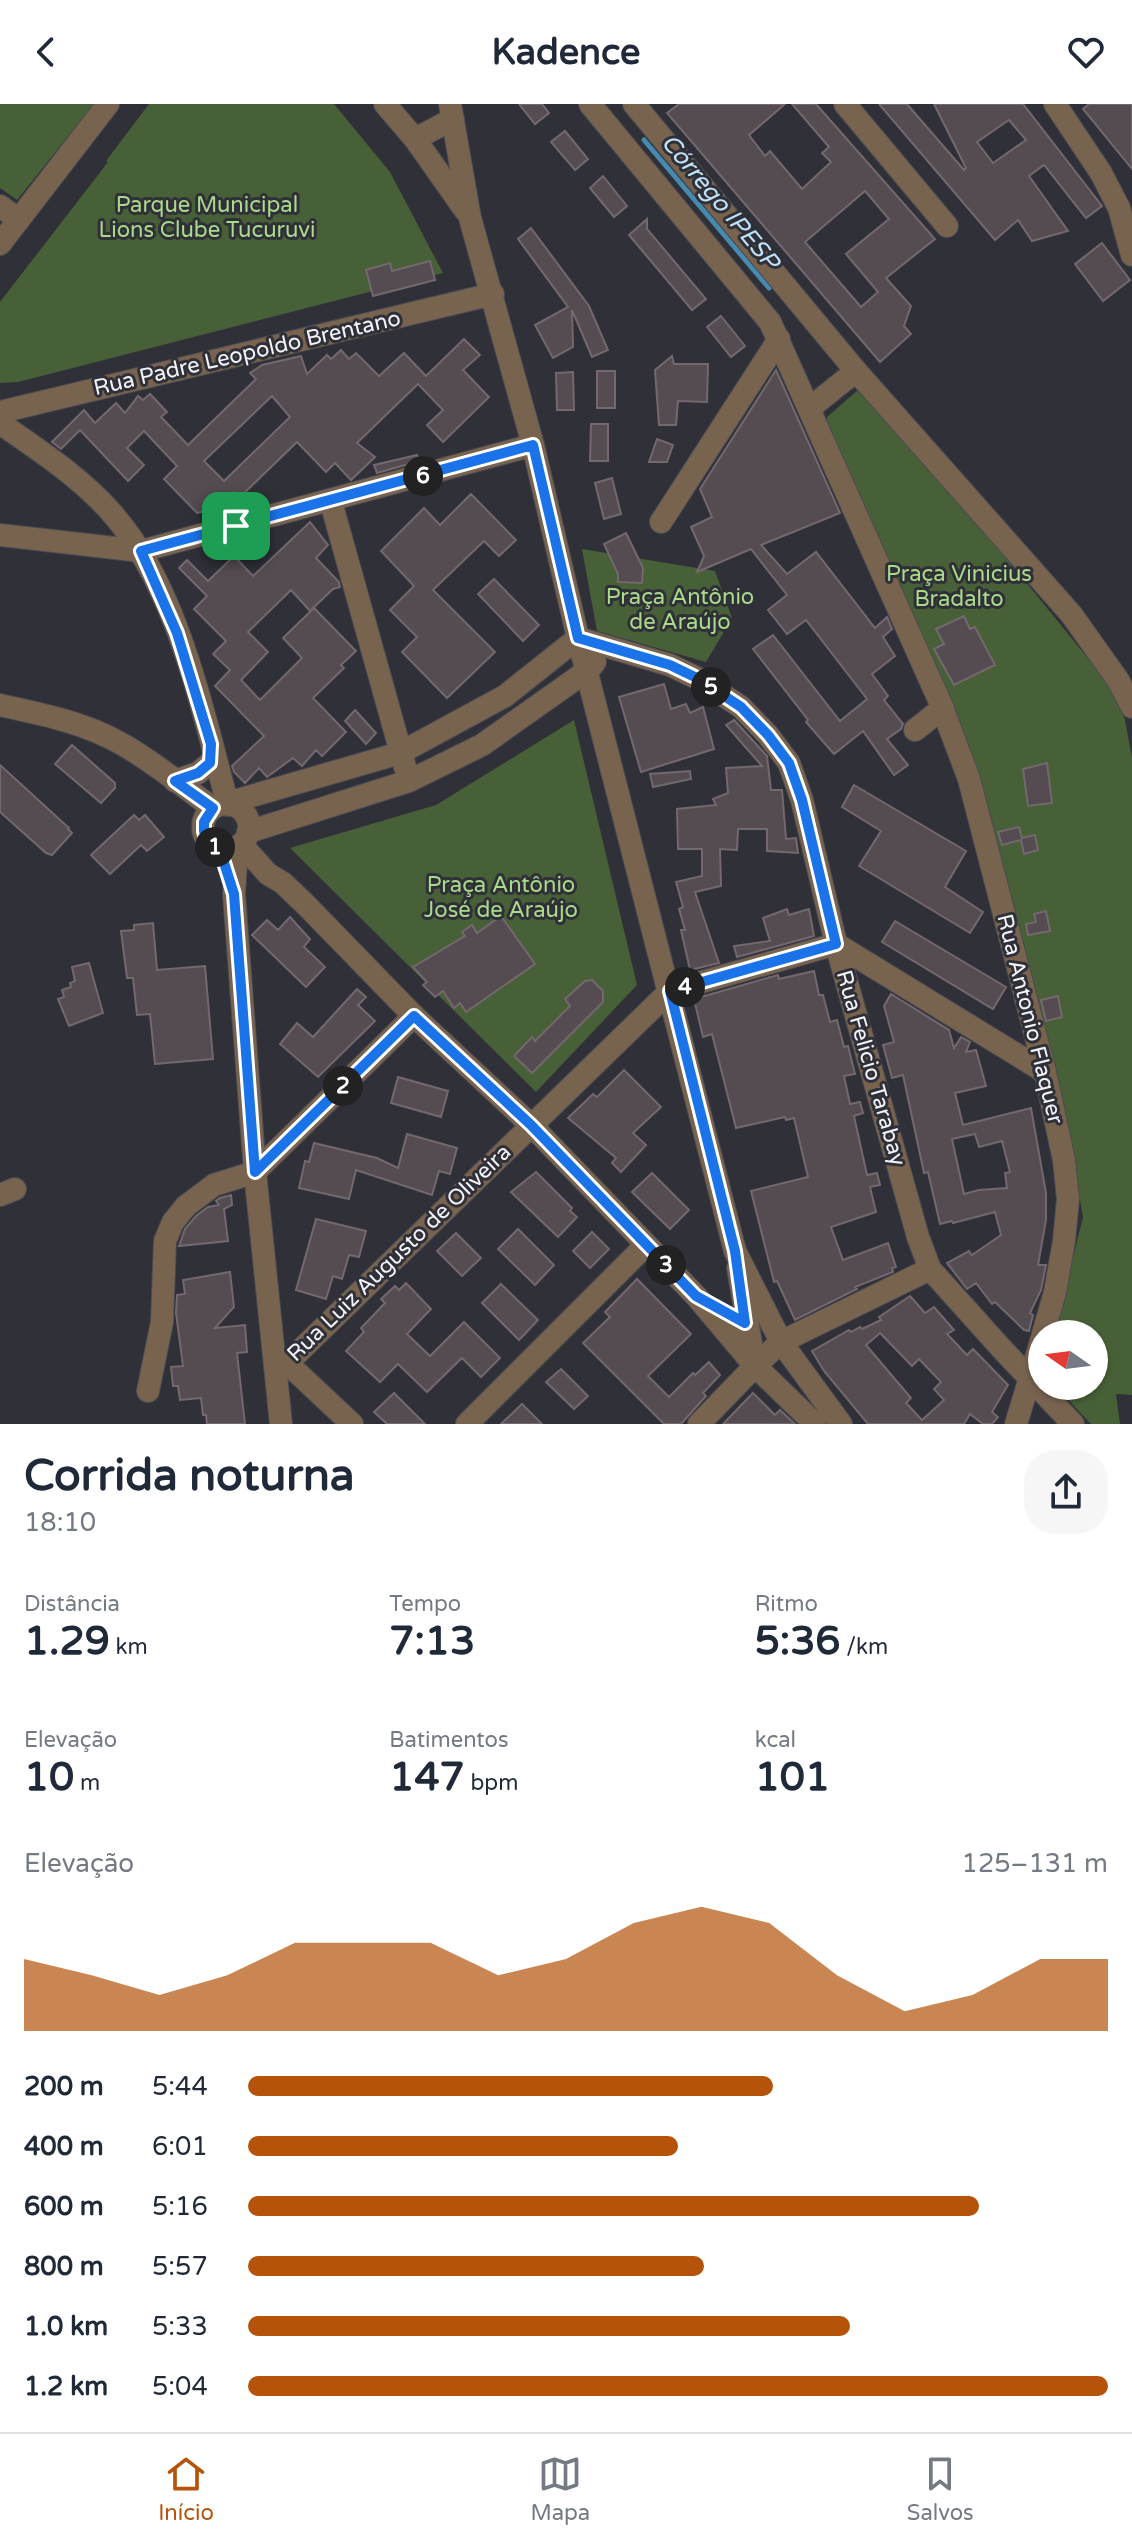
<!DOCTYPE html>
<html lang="pt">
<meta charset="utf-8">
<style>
body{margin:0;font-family:"Varela Round",sans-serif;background:#f6f6f7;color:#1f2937;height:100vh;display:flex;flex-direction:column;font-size:30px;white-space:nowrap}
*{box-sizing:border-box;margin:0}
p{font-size:26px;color:#747a83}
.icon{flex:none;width:44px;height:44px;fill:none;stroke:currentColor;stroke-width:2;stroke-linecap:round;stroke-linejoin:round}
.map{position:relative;height:1320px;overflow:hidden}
.panel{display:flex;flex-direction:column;background:#fff;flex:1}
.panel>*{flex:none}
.needle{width:52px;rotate:284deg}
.fabs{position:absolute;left:1028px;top:1216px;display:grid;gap:16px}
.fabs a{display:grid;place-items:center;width:80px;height:80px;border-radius:50%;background:#fff;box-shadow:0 2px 6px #0004;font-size:40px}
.pin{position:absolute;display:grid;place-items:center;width:68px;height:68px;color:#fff;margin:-34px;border-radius:16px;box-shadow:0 4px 12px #0006}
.km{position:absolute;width:40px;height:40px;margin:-20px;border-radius:50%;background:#222;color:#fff;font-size:22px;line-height:40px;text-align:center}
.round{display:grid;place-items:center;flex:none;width:84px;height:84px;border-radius:32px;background:#f6f6f7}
.overview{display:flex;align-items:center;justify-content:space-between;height:136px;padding:0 24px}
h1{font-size:44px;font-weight:700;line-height:60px}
.stats{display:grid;grid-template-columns:repeat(3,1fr);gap:12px;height:136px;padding:8px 24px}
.stats div{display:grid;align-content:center}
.stats b{font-size:40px;font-weight:700}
.stats small{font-size:22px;font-weight:400}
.stats p{font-size:22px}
.chart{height:224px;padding:16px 24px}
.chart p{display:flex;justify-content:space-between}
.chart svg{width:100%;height:144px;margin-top:8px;fill:#b45309;opacity:.7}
ul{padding:0 24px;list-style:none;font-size:26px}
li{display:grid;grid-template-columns:128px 96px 1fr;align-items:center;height:60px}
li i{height:20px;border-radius:10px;background:#b45309}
header{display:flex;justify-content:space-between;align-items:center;height:104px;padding:0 24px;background:#fff;font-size:36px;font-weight:700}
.menu{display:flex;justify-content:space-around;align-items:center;height:112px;border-top:2px solid #e0e1e3;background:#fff;font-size:22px;color:#747a83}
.menu a{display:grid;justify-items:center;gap:4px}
.menu .active{color:#b45309}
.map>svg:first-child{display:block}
.green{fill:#486037}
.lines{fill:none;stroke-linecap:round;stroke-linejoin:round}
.stream{stroke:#478aaf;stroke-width:5}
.building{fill:#554c51;stroke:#72686e;stroke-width:2;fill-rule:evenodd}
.minor-casing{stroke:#4b4c53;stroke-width:24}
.minor{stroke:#78634f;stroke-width:22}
.route-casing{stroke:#fff;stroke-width:16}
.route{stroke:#1a73e8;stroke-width:10}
.labels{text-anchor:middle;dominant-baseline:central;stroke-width:6;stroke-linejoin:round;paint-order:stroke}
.park-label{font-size:22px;fill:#aada8a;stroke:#2f3038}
.street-label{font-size:22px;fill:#f4f5fa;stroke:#2f3038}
.water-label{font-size:24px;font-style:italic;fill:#c0e3f8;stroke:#2f3038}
</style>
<header><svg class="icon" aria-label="back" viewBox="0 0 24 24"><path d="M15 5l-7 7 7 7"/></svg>Kadence<svg class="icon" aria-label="heart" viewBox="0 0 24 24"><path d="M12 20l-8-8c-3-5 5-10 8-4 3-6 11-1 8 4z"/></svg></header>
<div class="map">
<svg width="1132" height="1320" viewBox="0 0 1132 1320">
<rect width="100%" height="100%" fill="#2f3038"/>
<g class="green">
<path d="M 0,0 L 94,0 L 17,96 L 0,84 Z"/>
<path d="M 149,0 L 334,0 L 390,68 L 443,169 L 18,278 L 0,279 L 0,198 L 108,58 L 106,57 Z"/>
<path d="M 858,286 L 864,288 L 928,358 L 1113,585 L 1125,616 L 1132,654 L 1132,1291 L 1116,1290 L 1120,1320 L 1091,1320 L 1055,1282 L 1094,1282 L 1094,1230 L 1054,1230 L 1083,1113 L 1056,963 L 932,561 L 827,318 L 827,313 Z"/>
<path d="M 582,445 L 715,467 L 732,514 L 706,558 L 597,527 Z"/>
<path d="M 574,616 L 637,881 L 536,988 L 290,744 L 436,701 Z"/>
</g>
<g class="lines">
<path class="stream" d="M 644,36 L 769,184"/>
</g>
<g class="building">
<path d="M 519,0 L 542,0 L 549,9 L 535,20 Z"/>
<path d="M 679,0 L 785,0 L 749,31 L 765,52 L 770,47 L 802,85 L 831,58 L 822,49 L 829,43 L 792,0 L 816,0 L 935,135 L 886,174 L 911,202 L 904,222 L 911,230 L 880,258 L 667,9 ZM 865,87 L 889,115 L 846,150 L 878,188 L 861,203 L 805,138 Z"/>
<path d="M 879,0 L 907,0 L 964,66 L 966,64 L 934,0 L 1023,0 L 1102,102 L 1086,114 L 1044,61 L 1029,72 L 1068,127 L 1032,137 L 1018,116 L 995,136 ZM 1009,16 L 1026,36 L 993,59 L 977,38 Z"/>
<path d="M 1089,0 L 1132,0 L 1132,65 L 1083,5 Z"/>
<path d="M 565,27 L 588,55 L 575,66 L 551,38 Z"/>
<path d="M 603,72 L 627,102 L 614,113 L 590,84 Z"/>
<path d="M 647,115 L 647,125 L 706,195 L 692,206 L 629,131 Z"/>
<path d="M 531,124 L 589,202 L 608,246 L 592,253 L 572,206 L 573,243 L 553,254 L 535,221 L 568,203 L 518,135 Z"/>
<path d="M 1102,139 L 1130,176 L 1103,197 L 1075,160 Z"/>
<path d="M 430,157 L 435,176 L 373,192 L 366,166 L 390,159 L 392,167 Z"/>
<path d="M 721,212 L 745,242 L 731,253 L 707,223 Z"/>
<path d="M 464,235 L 480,251 L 463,266 L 489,293 L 443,338 L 427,321 L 443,306 L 418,280 L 357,339 L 375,353 L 351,376 L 335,359 L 326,368 L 297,338 L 240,393 L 234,388 L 218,404 L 197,409 L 164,375 L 177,362 L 144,327 L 127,344 L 144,361 L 128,377 L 80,326 L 61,345 L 52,338 L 84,306 L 95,319 L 116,299 L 125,309 L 138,292 L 143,296 L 150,290 L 167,308 L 161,313 L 188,341 L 256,275 L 250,269 L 262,261 L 301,252 L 307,270 L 327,251 L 331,255 L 341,246 L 349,255 L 356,249 L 379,272 L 404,249 L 426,272 ZM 272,292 L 290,313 L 224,377 L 204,357 Z"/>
<path d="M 672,252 L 674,260 L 708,260 L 707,298 L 678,297 L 676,321 L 659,321 L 655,266 Z"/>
<path d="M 776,266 L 840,409 L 761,441 L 787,470 L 816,448 L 875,524 L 887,513 L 892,525 L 883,533 L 895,552 L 872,570 L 888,592 L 884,596 L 903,620 L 901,625 L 887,635 L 908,661 L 894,671 L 863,627 L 834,650 L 806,618 L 808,616 L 753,545 L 773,531 L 840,617 L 867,595 L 806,516 L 787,530 L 768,506 L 787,491 L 751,445 L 697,468 L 704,452 L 691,423 L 712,413 L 700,385 Z"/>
<rect x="597" y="267" width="18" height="37"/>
<path d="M 573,268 L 574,306 L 557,306 L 556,269 Z"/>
<path d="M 591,320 L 608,320 L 608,357 L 590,357 Z"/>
<path d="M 657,335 L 673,341 L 667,358 L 649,358 Z"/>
<path d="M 417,351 L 419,357 L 377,369 L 374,361 Z"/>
<path d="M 612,374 L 621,410 L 604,415 L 595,379 Z"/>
<path d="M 471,390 L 516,436 L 499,452 L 484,437 L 433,486 L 495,548 L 447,594 L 402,548 L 417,533 L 390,506 L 414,482 L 381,447 L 424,404 L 440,421 Z"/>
<path d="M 310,418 L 328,441 L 316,454 L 339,478 L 340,483 L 333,485 L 310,507 L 291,486 L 248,528 L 268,548 L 241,576 L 260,596 L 302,554 L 283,534 L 314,504 L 356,547 L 341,561 L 344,564 L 313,594 L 346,628 L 322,652 L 316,646 L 302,662 L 293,654 L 267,673 L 259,664 L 245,679 L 234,668 L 232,662 L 264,632 L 215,582 L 230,566 L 213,550 L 226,537 L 194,505 L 207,492 L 179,464 L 187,456 L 208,477 L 234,452 L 253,472 Z"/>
<path d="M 626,429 L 643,464 L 642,479 L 618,478 L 618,470 L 604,440 Z"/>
<path d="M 494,475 L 539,521 L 523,537 L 478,490 Z"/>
<path d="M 964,512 L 970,525 L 975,523 L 995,561 L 954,581 L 934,545 L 944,540 L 936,525 Z"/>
<path d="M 664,580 L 671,605 L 686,600 L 690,609 L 703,603 L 714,645 L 641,668 L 619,593 Z"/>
<path d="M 355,606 L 376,629 L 366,640 L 345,617 Z"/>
<path d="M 734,616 L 767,652 L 771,686 L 782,686 L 786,735 L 796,734 L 798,749 L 767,747 L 767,725 L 738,725 L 737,746 L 720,745 L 721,782 L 695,788 L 719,859 L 690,866 L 681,826 L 685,826 L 679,805 L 683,803 L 676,778 L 702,772 L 702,745 L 678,745 L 677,705 L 716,701 L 713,695 L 728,689 L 726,664 L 762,662 L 726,621 Z"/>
<path d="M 72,641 L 115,679 L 115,684 L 101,699 L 55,660 Z"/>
<path d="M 1047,659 L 1052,699 L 1028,702 L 1023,665 Z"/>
<path d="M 0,661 L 69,724 L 68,725 L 72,729 L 52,751 L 46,749 L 0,708 Z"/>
<path d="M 690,667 L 691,675 L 653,683 L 650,670 Z"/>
<path d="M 854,681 L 966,747 L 945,783 L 983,808 L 970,829 L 859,762 L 881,727 L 842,703 Z"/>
<path d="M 134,711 L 139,716 L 145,711 L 164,733 L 147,747 L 141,741 L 110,770 L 91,751 Z"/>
<path d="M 1019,723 L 1022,734 L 1035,731 L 1038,746 L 1024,750 L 1021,736 L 1002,741 L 998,728 Z"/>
<path d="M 787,805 L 789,811 L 809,805 L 814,832 L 737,853 L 734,842 L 770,837 L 763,814 Z"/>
<path d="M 1046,807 L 1050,827 L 1028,831 L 1026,820 L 1036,818 L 1034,810 Z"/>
<path d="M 501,812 L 535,860 L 466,908 L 460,899 L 454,904 L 443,887 L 435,893 L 423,881 L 427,878 L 413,863 L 465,832 L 462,828 L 472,821 L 477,829 Z"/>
<path d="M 290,813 L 310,835 L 304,843 L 325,863 L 306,883 L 252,831 L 267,816 L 278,826 Z"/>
<path d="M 895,817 L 1006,883 L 993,905 L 882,838 Z"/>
<path d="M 153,819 L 157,866 L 205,862 L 213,955 L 155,960 L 150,910 L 137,911 L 133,874 L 127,874 L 121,827 L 134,826 L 134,821 Z"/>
<path d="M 89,859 L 103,909 L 69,922 L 58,895 L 64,893 L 62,886 L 71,883 L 70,879 L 75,877 L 72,863 Z"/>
<path d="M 814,867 L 819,891 L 823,891 L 830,918 L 837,916 L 844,943 L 848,942 L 855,970 L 844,972 L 850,1000 L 860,998 L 863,1009 L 854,1012 L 867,1071 L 877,1069 L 880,1081 L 870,1083 L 876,1108 L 831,1123 L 843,1156 L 888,1139 L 896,1163 L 892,1164 L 893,1168 L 855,1183 L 857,1185 L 795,1216 L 777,1177 L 774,1178 L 751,1087 L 808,1073 L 794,1014 L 786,1016 L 785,1013 L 736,1024 L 712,930 L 703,933 L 694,895 L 778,871 L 779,875 Z"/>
<path d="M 592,876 L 603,887 L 603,898 L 532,969 L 514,952 L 532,933 L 535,937 L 570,902 L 565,895 L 585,877 Z"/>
<path d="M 357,885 L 366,893 L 358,901 L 375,917 L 318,973 L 280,940 L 297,919 L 313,933 Z"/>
<path d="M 891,890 L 949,926 L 954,944 L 961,933 L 970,938 L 966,948 L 976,946 L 986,982 L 955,989 L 963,1021 L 1031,1004 L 1046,1089 L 1046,1116 L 1038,1161 L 1046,1161 L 1041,1186 L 1030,1209 L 1033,1211 L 1029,1227 L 1024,1226 L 995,1198 L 992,1200 L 976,1179 L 967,1185 L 947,1159 L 969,1147 L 972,1151 L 1001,1131 L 995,1108 L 953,1119 L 952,1117 L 940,1120 L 928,1068 L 924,1069 L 903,971 L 892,974 L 883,941 L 894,938 L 884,902 ZM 975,1030 L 979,1043 L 1002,1037 L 1010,1068 L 1005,1069 L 1007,1084 L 979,1086 L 964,1090 L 952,1035 Z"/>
<path d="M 1058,892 L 1062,913 L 1046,917 L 1041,896 Z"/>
<path d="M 624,966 L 661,1003 L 633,1029 L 646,1041 L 621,1068 L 612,1059 L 616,1054 L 568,1014 L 593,990 L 597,993 Z"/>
<path d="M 398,973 L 448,987 L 441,1013 L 391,999 Z"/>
<path d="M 407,1030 L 457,1044 L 450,1070 L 439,1067 L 432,1091 L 356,1066 L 349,1095 L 299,1084 L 305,1057 L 309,1058 L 314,1039 L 377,1054 L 398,1064 Z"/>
<path d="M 536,1068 L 572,1104 L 570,1107 L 577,1113 L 558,1133 L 511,1088 Z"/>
<path d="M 652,1069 L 689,1106 L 670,1125 L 632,1088 Z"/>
<path d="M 231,1091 L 232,1101 L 224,1105 L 228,1137 L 179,1142 L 185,1125 L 196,1112 L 208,1103 L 219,1101 L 216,1097 L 220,1094 Z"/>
<path d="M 316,1115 L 366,1127 L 359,1153 L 349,1151 L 342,1175 L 333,1172 L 326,1195 L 296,1186 Z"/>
<path d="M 518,1125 L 554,1161 L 535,1181 L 498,1145 Z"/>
<path d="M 592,1128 L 609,1145 L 590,1164 L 573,1147 Z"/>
<path d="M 456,1129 L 481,1154 L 462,1172 L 437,1147 Z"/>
<path d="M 230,1168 L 234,1203 L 215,1224 L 245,1221 L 247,1248 L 237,1249 L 245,1320 L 207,1320 L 206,1311 L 203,1311 L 201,1294 L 180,1296 L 178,1282 L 173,1282 L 171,1263 L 183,1262 L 176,1209 L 177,1191 L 185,1190 L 183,1176 Z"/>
<path d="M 637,1175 L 691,1230 L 648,1272 L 669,1293 L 693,1269 L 695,1271 L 709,1258 L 720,1271 L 703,1289 L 706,1292 L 681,1320 L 664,1320 L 583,1239 L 610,1213 L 605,1208 Z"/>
<path d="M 406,1179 L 431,1205 L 407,1230 L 430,1252 L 464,1218 L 500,1254 L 481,1273 L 462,1254 L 427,1288 L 398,1260 L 380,1278 L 346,1247 L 364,1228 L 361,1224 L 385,1199 L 381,1195 L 395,1182 L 399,1186 Z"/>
<path d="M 501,1180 L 538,1216 L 519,1236 L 482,1199 Z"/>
<path d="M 910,1192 L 925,1209 L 934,1203 L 954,1226 L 947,1230 L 967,1251 L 973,1245 L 1008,1281 L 992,1308 L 998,1313 L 992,1320 L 983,1320 L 970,1310 L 964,1320 L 868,1320 L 824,1267 L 812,1247 L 849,1226 L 851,1228 L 860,1223 L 862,1225 L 881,1216 L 879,1213 ZM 880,1229 L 912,1262 L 919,1255 L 941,1278 L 934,1285 L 944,1296 L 922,1316 L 906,1299 L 911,1294 L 866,1241 Z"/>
<path d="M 561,1265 L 588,1292 L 574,1305 L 546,1278 Z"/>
<path d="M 394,1289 L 425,1320 L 387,1320 L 374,1308 Z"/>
<path d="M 753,1289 L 775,1311 L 780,1306 L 795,1320 L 723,1320 Z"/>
<path d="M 522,1300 L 542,1320 L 501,1320 Z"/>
</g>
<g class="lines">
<g class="minor-casing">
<g id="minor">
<path d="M 385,0 L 415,35 L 465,106"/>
<path d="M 450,0 L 470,114 L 533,341 L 578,534 L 735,1147 L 781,1238 L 841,1320"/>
<path d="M 590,0 L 770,218 L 940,598 L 969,675 L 1045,968 L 1064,1056 L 1068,1095 L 1064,1137 L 1055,1188 L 1043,1230"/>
<path d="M 634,0 L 856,267 L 1071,510 L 1118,576 L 1132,603"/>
<path d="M 845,0 L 947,122"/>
<path d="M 1055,0 L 1101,69 L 1119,104 L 1132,151"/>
<path d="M 415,35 L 453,15"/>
<path d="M 0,102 L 19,116"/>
<path d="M 0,140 L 108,0"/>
<path d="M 810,304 L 856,267"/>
<path d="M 0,308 L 493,190"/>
<path d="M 0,319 C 38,346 79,372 110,407 C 178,482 202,606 228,701"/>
<path d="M 331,398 L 405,663"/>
<path d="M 661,418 L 779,235"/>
<path d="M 0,431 L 141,447 L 533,341"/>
<path d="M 0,601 C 41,610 83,618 120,639 C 153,657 182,682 213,704"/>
<path d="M 915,626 L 943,604"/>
<path d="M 175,677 L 198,669 L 210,659"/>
<circle cx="226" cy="723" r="23"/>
<path d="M 232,701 L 241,695 L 400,649 L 505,592 L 578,534 L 670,561 L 699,575 L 741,603 L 768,631 L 789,659 L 802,696 L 836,840 L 918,1133 L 930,1165 L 1001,1244 L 1073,1320"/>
<path d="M 248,728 L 409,677 L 482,641 L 588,566 L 595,558"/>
<path d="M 241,740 L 268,770 L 283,779 L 306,801 L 414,912 L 531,1021 L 696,1192 L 755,1262 L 815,1320"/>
<path d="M 237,743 L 234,790 L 255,1068 L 281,1320"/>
<path d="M 0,1091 L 15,1085"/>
<path d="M 738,1164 L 754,1257"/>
<path d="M 287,1259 L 352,1320"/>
<path d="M 277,1269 L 670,887 L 836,840 L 1045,968"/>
<path d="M 148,1287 L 162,1218 L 165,1137 L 173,1118 L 186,1102 L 214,1081 L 255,1068 L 414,912"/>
<path d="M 467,1320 L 646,1141"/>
<path d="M 699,1320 L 755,1262 L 781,1238 L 930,1165"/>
<path d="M 1016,1320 L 1042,1234"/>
</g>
</g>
<use href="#minor" class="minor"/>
</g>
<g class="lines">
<g class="route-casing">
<path id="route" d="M 533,341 L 578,534 L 670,561 L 699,575 L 741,603 L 768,631 L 789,659 L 802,696 L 836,840 L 670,887 L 735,1147 L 745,1219 L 696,1192 L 531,1021 L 414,912 L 255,1068 L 234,790 L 220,746 L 206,735 L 204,727 L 204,718 L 213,704 L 175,677 L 198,669 L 210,659 L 211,640 L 177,529 L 141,447 Z"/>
</g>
<use href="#route" class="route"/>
</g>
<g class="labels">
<g class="park-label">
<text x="207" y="101">Parque Municipal<tspan x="207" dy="25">Lions Clube Tucuruvi</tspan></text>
<text x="959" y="470">Praça Vinicius<tspan x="959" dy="25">Bradalto</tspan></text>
<text x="680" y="493">Praça Antônio<tspan x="680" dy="25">de Araújo</tspan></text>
<text x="501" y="781">Praça Antônio<tspan x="501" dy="25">José de Araújo</tspan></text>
</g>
<g class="street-label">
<text transform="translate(247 249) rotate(-13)">Rua Padre Leopoldo Brentano</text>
<text transform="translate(1030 915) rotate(76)">Rua Antonio Flaquer</text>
<text transform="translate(871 964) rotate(74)">Rua Felicio Tarabay</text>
<text transform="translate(399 1149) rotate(-44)">Rua Luiz Augusto de Oliveira</text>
</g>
<g class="water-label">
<text transform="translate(720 98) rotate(50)">Córrego IPESP</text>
</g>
</g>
</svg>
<div class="fabs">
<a><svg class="needle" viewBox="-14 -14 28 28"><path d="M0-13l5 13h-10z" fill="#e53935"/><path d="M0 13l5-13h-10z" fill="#747a83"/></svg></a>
</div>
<div class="pin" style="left:236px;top:422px;background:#1e9e55"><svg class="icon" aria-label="arrive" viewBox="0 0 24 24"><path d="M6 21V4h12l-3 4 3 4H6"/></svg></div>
<b class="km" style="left:215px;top:743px">1</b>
<b class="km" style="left:343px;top:982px">2</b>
<b class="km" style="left:666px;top:1161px">3</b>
<b class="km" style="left:685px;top:883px">4</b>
<b class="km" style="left:711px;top:583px">5</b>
<b class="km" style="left:423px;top:372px">6</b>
</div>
<section class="panel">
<div class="overview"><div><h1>Corrida noturna</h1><p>18:10</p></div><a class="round"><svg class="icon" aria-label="share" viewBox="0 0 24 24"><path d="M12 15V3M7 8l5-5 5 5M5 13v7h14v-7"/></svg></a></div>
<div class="stats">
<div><p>Distância</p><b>1.29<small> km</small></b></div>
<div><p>Tempo</p><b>7:13</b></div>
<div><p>Ritmo</p><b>5:36<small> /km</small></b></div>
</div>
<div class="stats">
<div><p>Elevação</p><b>10<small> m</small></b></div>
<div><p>Batimentos</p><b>147<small> bpm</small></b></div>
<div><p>kcal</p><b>101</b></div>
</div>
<div class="chart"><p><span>Elevação</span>125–131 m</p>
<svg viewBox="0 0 160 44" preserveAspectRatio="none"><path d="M0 44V22L10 27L20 33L30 27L40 17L50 17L60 17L70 27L80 22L90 11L100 6L110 11L120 27L130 38L140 33L150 22L160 22V44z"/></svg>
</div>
<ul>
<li><b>200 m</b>5:44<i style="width:61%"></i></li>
<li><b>400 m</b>6:01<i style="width:50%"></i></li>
<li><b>600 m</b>5:16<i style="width:85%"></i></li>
<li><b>800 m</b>5:57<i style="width:53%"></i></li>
<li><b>1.0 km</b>5:33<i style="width:70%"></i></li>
<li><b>1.2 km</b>5:04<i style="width:100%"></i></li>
</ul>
</section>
<nav class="menu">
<a class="active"><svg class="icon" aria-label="home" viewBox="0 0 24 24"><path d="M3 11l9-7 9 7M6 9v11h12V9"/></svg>Início</a>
<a><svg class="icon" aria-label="map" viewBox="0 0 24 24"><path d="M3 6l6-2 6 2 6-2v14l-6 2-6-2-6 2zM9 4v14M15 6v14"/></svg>Mapa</a>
<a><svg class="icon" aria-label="saved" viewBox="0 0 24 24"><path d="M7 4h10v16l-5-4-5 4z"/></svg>Salvos</a>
</nav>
